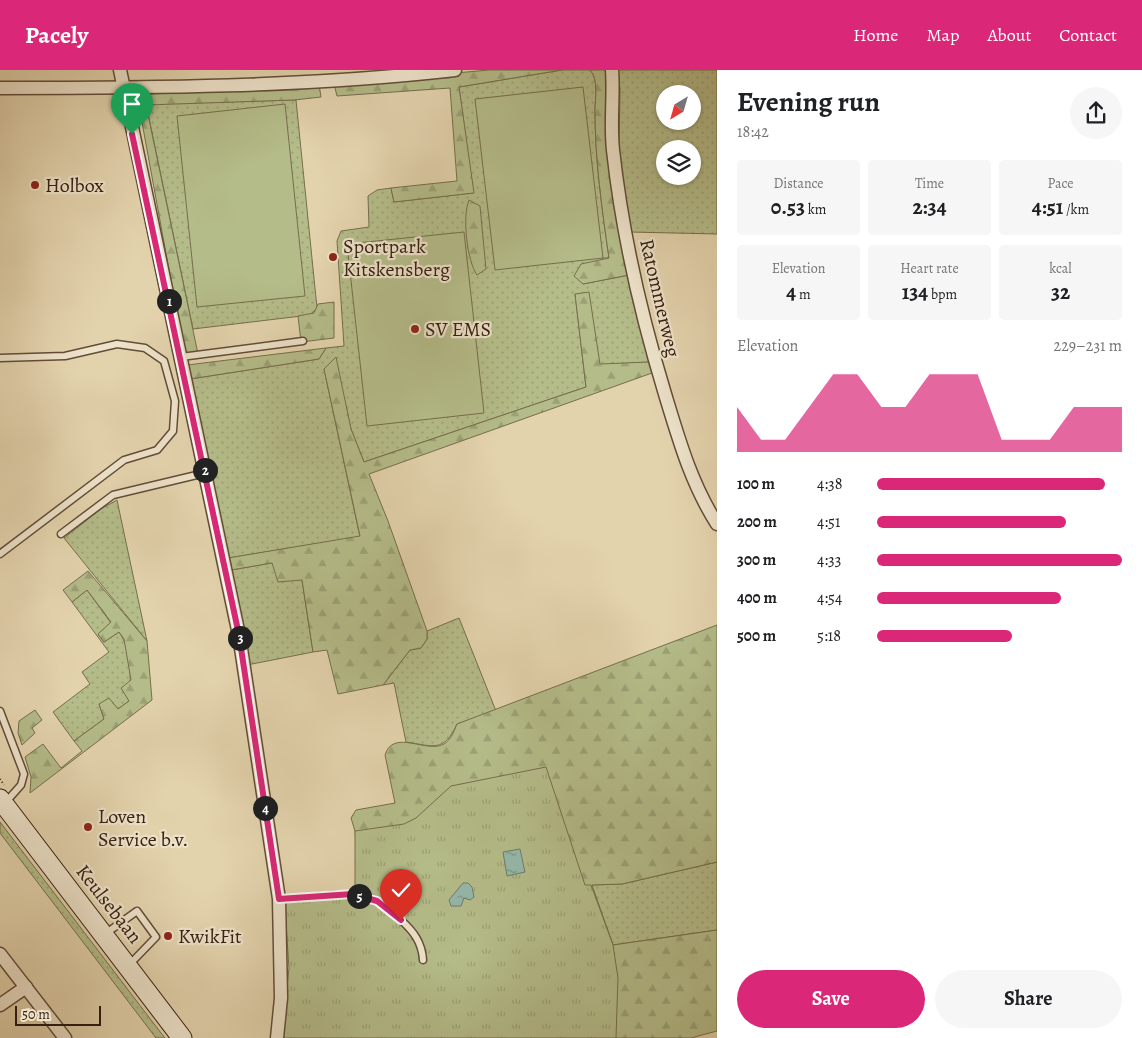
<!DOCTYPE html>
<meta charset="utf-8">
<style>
body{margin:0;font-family:Alegreya,serif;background:#f6f6f6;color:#202124;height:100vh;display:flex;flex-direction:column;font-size:19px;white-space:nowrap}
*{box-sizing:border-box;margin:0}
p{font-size:16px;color:#757577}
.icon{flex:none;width:28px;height:28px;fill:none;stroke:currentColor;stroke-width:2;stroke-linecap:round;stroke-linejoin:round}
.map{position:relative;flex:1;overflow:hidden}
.side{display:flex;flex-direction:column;background:#fff;width:425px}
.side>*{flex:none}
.needle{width:32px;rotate:217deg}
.buttons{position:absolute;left:656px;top:15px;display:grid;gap:10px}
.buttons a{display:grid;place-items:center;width:45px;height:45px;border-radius:50%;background:#fff;box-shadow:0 1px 4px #0004;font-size:25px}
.scale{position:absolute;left:15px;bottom:12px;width:86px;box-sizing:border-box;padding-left:5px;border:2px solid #372011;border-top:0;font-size:14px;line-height:18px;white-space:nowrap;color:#372011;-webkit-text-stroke:4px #ede2ca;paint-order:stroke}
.pin{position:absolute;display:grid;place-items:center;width:42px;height:42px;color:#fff;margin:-51px -21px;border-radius:50% 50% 50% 0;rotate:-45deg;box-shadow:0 0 5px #0007}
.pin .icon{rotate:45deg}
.km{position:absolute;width:25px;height:25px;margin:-12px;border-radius:50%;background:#222;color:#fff;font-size:14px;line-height:25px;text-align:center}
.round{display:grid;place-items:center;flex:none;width:52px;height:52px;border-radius:26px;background:#f6f6f6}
.head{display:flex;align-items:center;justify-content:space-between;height:85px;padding:0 20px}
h1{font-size:28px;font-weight:700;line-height:38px}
.stats{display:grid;grid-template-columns:repeat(3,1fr);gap:8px;height:85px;padding:5px 20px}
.stats div{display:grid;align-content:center;border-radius:5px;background:#f6f6f6;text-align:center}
.stats b{font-size:21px;font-weight:700}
.stats small{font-size:14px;font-weight:400}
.stats p{font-size:14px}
.chart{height:140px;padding:10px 20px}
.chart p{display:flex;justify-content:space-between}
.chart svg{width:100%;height:90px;margin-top:5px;fill:#db2777;opacity:.7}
.cta{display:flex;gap:10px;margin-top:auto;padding:10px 20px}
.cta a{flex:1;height:58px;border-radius:30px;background:#db2777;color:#fff;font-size:20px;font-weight:700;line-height:58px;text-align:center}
.cta a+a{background:#f6f6f6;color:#202124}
ul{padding:0 20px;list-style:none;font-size:16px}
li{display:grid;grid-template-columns:80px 60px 1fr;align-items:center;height:38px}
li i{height:12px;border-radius:6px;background:#db2777}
header{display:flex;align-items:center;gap:30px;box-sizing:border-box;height:70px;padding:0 25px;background:#db2777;color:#fff}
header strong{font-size:24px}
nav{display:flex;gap:28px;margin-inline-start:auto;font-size:18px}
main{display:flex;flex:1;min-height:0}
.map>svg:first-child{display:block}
.grass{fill:url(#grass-dots);stroke:#766e4d;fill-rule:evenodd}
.forest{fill:url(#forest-firs);stroke:#766e4d}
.park{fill:url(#park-tufts);stroke:#766e4d}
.pitch{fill:#b4bc89;stroke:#766e4d}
.water{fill:url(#water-ripples);stroke:#6f7b6d}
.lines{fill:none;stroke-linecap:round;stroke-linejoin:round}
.lane-casing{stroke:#624d38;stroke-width:9}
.street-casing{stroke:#624d38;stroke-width:15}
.secondary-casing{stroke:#372011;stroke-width:21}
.path{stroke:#372011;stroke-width:2;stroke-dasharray:1 2.5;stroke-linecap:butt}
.lane{stroke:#ede2ca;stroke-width:6}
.street{stroke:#ede2ca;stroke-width:12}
.secondary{stroke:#ede2ca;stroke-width:19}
.route-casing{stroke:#fff;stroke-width:10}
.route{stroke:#db2777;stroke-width:6}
.poi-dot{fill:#8f2418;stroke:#ede2ca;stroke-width:2}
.labels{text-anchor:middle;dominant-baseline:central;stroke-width:4.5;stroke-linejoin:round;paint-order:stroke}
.poi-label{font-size:20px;fill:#372011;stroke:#ede2ca;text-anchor:start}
.street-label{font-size:20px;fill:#372011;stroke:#ede2ca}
</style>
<header>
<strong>Pacely</strong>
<nav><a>Home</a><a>Map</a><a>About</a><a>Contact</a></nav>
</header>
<main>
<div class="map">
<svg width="717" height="968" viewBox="0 0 717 968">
<defs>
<pattern id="grass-dots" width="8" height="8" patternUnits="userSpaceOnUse" patternTransform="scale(1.25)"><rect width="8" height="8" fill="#b4bc89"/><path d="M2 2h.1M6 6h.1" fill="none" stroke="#9ba175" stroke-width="1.8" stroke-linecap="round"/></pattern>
<pattern id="forest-firs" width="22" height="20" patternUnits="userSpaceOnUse" patternTransform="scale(1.25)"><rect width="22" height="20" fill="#b4bc89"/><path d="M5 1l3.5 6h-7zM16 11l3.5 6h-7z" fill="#9ba175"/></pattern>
<pattern id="park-tufts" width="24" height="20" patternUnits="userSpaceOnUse" patternTransform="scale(1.25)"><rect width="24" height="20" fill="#b4bc89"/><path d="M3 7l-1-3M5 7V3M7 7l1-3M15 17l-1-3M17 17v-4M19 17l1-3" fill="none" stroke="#9ba175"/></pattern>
<pattern id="water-ripples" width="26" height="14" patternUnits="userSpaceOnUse" patternTransform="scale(1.25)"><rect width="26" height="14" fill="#95b8ab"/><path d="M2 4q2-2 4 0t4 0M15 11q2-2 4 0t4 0" fill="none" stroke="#7a958a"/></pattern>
</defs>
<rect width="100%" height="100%" fill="#e3d3ad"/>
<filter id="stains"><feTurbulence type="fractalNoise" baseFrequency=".004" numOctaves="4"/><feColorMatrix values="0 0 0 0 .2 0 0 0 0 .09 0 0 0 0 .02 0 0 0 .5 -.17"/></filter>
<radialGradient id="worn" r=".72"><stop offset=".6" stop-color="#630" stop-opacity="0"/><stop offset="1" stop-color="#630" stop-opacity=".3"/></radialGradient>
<g class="grass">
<path d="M 562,0 L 590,0 C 599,9 595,29 595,41 C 595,91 602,139 609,188 L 603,188 L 583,214 L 629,205 L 649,292 L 600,295 L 575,224 L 586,317 L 364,392 L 351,359 L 345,332 L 324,299 L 360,467 L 228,488 L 190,309 L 319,289 L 326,278 L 344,276 L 337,171 L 341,161 L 369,157 L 368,126 L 377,120 L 391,118 L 394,132 L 473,123 L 459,17 Z"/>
<path d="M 618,0 L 717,0 L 717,164 L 630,162 L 619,84 L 620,19 ZM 665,24 L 692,24 L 692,51 L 665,51 ZM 665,79 L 692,79 L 692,106 L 665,106 Z"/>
<path d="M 296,30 L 317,238 L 310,245 L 193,259 L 146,34 Z"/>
<path d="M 117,430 L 147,571 L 64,468 L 101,439 Z"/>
<path d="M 272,493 L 302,510 L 313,582 L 247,595 L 231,500 Z"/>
<path d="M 87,520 L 111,553 L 98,564 L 104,572 L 119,562 C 132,580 131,610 129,631 L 118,639 L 99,634 L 104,649 L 74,671 L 53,642 L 90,614 L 82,602 L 109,582 L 72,532 Z"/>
<path d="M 459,548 L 496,641 L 457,654 C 444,683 433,676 406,672 L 394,613 L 383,615 L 410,580 L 421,578 L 427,569 L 427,561 Z"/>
<path d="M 0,752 L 161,963 L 165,968 L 156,968 L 0,763 Z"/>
<path d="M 717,792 L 717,860 L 613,875 L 591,815 L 622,814 Z"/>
</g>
<g class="forest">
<path d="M 489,0 L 562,0 L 459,17 L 474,123 L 394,132 L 391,118 L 457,111 L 450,18 L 337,26 L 334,14 Z"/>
<path d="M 590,0 L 606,0 L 629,205 L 583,214 L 574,206 L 581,194 L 609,188 C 602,139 595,90 595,41 C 595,29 599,9 590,0 Z"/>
<path d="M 319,14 L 321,27 L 294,30 L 146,35 L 198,284 L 185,287 L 137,25 Z"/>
<path d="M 469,130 L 480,136 L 486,199 L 477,205 C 467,191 462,146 469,130 Z"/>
<path d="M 589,222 L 600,294 L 649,292 L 652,303 L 369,404 L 388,451 L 427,561 L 427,569 L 421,578 L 410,580 L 383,615 L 338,624 L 327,580 L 313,582 L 302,510 L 278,512 L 272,493 L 231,500 L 228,488 L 360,466 L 324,299 L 336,287 L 351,359 L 364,392 L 586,317 L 575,224 Z"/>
<path d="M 334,232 L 334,268 L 301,272 L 298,246 L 314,243 L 318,234 Z"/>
<path d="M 326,278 L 319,289 L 190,309 L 187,295 Z"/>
<path d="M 88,501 L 147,571 L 152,630 L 30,723 L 31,707 L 25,687 L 43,674 L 61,698 L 82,681 L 74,671 L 104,649 L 99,634 L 109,628 L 118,639 L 129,631 L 121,618 L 131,610 L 124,569 L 119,562 L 104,572 L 98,564 L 111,552 L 87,520 L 72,532 L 63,520 Z"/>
<path d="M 717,555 L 717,792 L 622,814 L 592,815 L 613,875 L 717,860 L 717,961 L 691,968 L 353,968 L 358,804 L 355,761 L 351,748 L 356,740 L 395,733 L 385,685 C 393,658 427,684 444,674 C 451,670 454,661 457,654 Z"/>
<path d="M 35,640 L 42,650 L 32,658 L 35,663 L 22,675 L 18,663 L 19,651 Z"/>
</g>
<path class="park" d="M 546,697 L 585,815 L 591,815 L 613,875 L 618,908 L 616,968 L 282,968 L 289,898 L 284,825 L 355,823 L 355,761 L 404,754 L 416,748 L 451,716 Z"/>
<g class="pitch">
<path d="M 583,17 L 603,188 L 495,200 L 475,29 Z"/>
<path d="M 285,34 L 305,226 L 197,237 L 177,46 Z"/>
<path d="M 464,162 L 484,343 L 367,356 L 347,174 Z"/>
</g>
<g class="water">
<path d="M 520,779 L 525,802 L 507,806 L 503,782 Z"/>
<path d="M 463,813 L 468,813 L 472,817 L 474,827 L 470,830 L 464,828 L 461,836 L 451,836 L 449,830 Z"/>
</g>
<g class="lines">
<g class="lane-casing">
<g id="lane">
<path d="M 181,287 L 303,271"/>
<path d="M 0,288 L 65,286 L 117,274 L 145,278 L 164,291 L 175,331 L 173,361 L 157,380 L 124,390 L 0,484"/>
<path d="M 61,464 L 113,425 L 205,403"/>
<path d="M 0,641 L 24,704 L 21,715 L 5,733"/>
<path d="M 279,829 C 301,829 348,821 367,827 C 380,831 392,841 402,851 C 414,862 422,873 423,890"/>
<path d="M 105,864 L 137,841 L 156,867 L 129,895"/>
</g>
</g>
<g class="street-casing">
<g id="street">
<path d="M 120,0 L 239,565 L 279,829 L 281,928 L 277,968"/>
<path d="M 612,0 C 614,26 610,53 613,80 C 622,162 641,245 665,324 C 679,370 691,413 717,454"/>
<path d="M 0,18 C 152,18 305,17 455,0"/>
<path d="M 0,884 L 65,968"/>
<path d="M 0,935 L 26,917"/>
</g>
</g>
<g class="secondary-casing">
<path id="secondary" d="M 0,729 L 182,968"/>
</g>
<path class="path" d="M 0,709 L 4,715"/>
<use href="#lane" class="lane"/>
<use href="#street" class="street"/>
<use href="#secondary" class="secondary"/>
</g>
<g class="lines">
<g class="route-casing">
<path id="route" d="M 132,64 L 239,565 L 279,829 L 353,824 L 377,831 L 401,850"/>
</g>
<use href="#route" class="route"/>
</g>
<g class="poi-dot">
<circle cx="35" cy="115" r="5"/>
<circle cx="333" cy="187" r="5"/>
<circle cx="415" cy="259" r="5"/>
<circle cx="88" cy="757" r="5"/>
<circle cx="168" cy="866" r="5"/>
</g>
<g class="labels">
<g class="poi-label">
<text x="45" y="115">Holbox</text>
<text x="343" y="176">Sportpark<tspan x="343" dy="23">Kitskensberg</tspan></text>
<text x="425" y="259">SV EMS</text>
<text x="98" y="746">Loven<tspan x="98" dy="23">Service b.v.</tspan></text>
<text x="178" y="866">KwikFit</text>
</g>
<g class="street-label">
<text transform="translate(660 228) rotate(77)">Ratommerweg</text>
<text transform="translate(109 834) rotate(52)">Keulsebaan</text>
</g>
</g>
<rect width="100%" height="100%" filter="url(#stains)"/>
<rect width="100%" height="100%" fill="url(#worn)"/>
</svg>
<div class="buttons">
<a><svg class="needle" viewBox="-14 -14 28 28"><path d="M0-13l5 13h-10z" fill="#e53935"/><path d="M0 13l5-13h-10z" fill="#757577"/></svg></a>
<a><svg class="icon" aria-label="layers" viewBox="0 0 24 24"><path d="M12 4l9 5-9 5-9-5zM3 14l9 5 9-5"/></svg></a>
</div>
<div class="scale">50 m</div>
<div class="pin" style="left:132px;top:64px;background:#1e9e55"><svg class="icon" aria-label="arrive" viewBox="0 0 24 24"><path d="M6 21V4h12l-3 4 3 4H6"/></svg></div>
<div class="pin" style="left:401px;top:850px;background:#d93025"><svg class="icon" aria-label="check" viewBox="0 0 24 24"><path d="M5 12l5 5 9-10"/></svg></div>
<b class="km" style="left:169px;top:231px">1</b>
<b class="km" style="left:205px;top:400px">2</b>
<b class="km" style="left:240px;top:568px">3</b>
<b class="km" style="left:265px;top:738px">4</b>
<b class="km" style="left:359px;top:826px">5</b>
</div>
<section class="side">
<div class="head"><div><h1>Evening run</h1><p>18:42</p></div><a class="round"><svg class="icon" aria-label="share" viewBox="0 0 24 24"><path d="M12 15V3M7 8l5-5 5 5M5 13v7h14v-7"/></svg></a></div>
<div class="stats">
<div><p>Distance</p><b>0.53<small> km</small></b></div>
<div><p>Time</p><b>2:34</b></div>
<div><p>Pace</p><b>4:51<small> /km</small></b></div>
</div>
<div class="stats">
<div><p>Elevation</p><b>4<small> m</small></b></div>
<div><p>Heart rate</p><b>134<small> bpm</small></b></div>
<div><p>kcal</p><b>32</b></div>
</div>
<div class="chart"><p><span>Elevation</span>229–231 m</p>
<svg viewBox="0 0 160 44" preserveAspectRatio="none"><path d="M0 44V22L10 38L20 38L30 22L40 6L50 6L60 22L70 22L80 6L90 6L100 6L110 38L120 38L130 38L140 22L150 22L160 22V44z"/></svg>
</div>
<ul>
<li><b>100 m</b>4:38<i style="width:93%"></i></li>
<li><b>200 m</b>4:51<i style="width:77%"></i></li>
<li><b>300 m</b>4:33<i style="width:100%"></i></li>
<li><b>400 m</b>4:54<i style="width:75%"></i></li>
<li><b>500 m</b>5:18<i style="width:55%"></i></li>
</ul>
<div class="cta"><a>Save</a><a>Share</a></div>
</section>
</main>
